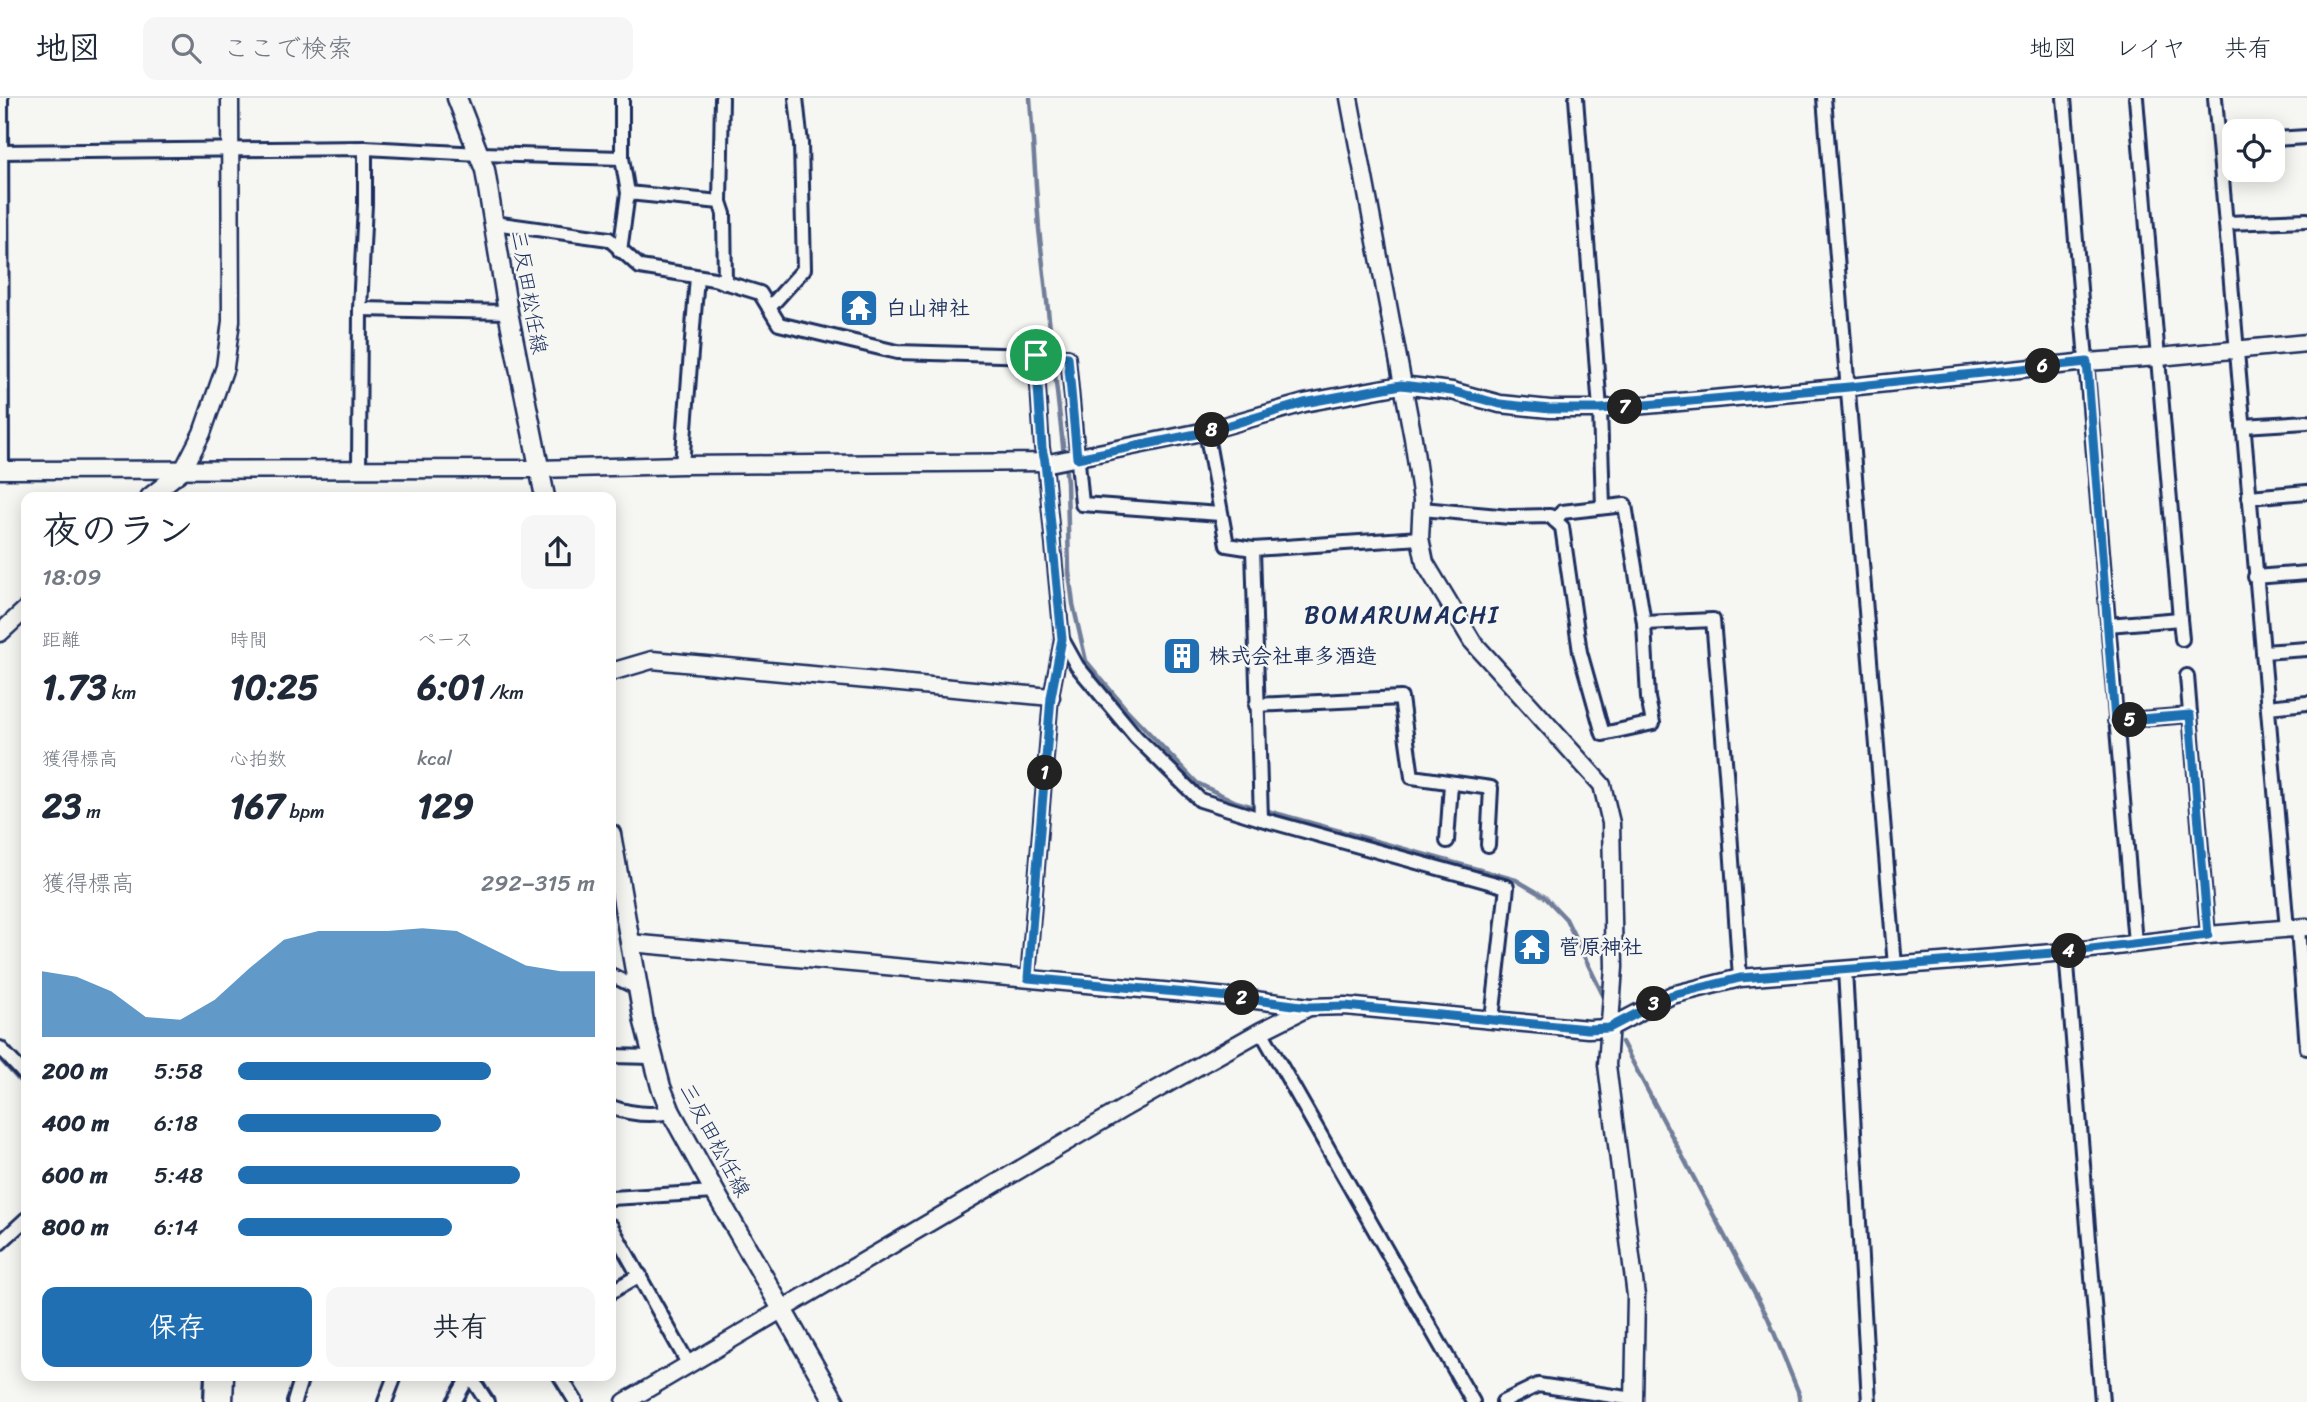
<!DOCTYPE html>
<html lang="ja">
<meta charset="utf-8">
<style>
body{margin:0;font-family:Sriracha,"Klee One",sans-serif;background:#f6f6f7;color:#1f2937;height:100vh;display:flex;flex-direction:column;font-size:26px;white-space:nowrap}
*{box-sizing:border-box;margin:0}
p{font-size:23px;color:#747a83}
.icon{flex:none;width:38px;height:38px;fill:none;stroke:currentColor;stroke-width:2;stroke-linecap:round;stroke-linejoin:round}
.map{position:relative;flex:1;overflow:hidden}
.details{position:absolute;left:21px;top:394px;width:595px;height:889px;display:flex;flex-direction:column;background:#fff;border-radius:14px;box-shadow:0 4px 18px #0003}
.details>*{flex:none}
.tools{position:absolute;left:2222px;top:21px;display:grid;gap:14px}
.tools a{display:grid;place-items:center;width:63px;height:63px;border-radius:14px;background:#fff;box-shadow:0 4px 18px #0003;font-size:35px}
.pin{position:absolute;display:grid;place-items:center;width:60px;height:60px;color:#fff;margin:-30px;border:4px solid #fff;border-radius:50%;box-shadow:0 2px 7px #0007}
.km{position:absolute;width:35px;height:35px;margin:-18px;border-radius:50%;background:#222;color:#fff;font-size:19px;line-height:35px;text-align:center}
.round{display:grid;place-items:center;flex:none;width:74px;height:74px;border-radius:14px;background:#f6f6f7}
.headline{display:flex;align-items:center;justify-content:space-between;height:119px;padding:0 21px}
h1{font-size:38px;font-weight:700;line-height:52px}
.figures{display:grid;grid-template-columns:repeat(3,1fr);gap:10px;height:119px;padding:7px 21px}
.figures div{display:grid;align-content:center}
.figures b{font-size:35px;font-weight:700}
.figures small{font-size:19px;font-weight:400}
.figures p{font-size:19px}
.chart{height:196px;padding:14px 21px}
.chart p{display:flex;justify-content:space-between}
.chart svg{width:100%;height:126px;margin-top:7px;fill:#1f6fb2;opacity:.7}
.primary-button{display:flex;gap:14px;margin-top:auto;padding:14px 21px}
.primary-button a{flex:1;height:80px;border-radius:14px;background:#1f6fb2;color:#fff;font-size:28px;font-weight:700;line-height:80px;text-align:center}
.primary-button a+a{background:#f6f6f7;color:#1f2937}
ul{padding:0 21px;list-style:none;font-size:23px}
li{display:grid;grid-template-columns:112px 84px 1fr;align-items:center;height:52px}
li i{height:18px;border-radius:9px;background:#1f6fb2}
header{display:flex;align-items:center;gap:42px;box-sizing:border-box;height:98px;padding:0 35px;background:#fff;border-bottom:2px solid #e0e1e3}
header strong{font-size:33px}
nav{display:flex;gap:38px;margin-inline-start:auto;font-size:24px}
.search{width:490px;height:63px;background:#f6f6f7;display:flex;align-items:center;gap:18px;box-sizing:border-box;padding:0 24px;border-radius:14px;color:#747a83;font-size:26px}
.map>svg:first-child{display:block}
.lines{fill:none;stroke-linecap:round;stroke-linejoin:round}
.stream{stroke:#717e99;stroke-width:4.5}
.minor-casing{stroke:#1b2f5e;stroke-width:18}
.tertiary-casing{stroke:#1b2f5e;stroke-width:21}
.secondary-casing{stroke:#1b2f5e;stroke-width:23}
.minor{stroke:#f6f6f2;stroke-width:12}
.tertiary{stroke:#f6f6f2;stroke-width:16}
.secondary{stroke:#f6f6f2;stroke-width:18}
.route-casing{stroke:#fff;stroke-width:14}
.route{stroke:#1f6fb2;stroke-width:9}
.labels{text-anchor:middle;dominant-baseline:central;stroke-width:5;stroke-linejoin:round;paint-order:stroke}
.street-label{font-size:21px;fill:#1b2f5e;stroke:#f6f6f2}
.poi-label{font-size:21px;font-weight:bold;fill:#1b2f5e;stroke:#f6f6f2;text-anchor:start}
.quarter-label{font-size:24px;letter-spacing:2px;fill:#1b2f5e;stroke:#f6f6f2}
</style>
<header>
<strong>地図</strong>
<div class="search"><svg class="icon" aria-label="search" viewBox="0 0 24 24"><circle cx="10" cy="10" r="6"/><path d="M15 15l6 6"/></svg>ここで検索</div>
<nav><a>地図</a><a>レイヤ</a><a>共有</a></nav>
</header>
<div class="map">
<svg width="2307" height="1304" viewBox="0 0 2307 1304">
<rect width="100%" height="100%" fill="#f6f6f2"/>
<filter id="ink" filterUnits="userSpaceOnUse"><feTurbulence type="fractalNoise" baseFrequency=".0143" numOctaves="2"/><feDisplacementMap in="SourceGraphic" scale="14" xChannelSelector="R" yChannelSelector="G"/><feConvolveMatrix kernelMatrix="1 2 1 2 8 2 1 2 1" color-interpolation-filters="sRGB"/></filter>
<g filter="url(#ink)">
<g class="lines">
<g class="stream">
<path d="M 1030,0 L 1039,131 L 1067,384 L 1069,474 L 1073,506 L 1086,563 L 1126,611 L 1197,685 L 1236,704 L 1516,782 L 1545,799 L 1566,821 L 1602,895"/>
<path d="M 1622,944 L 1768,1220 L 1798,1293 L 1800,1304"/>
<path d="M 0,961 L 26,990"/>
<path d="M 204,1304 L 205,1278"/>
</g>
<g class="minor-casing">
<g id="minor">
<path d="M 1,0 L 2,372"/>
<path d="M 722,0 L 720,104 L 724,116 L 725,185"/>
<path d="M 1576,0 L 1600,311 L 1603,409"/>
<path d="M 1824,0 L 1895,868"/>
<path d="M 2064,0 L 2135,845"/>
<path d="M 2215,0 L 2287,831"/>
<path d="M 2273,41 L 2307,39"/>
<path d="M 2220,46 L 2235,45"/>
<path d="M 0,54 L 365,50 L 480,56 L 622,60"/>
<path d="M 628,95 L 720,104"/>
<path d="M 494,125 L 609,141 L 640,169 L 714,181 L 760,195 L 779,226 L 897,254 L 1068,259 L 1082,406 L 1220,416"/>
<path d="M 2226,125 L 2307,122"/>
<path d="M 620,153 L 628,95 L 622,60 L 622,0"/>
<path d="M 769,210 L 804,171 L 801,46 L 796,0"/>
<path d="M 360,211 L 508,214"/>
<path d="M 2243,328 L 2307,324"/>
<path d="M 1206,333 L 1227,447 L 1253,451 L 1420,440"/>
<path d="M 682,367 L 697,179"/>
<path d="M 359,371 L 360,211 L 365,106 L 365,50"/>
<path d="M 2249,399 L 2307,394"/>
<path d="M 1422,411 L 1510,419 L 1550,418 L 1562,429 L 1580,554 L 1603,636 L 1653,625 L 1648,600 L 1644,525 L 1625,407 L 1562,414 L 1555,423"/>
<path d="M 1253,451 L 1261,721"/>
<path d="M 2255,479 L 2307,475"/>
<path d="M 2180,521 L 2182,541"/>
<path d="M 1644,525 L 1713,522 L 1726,674 L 1740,880"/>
<path d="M 2108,527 L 2180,521 L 2136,0"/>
<path d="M 1062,541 L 1077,568 L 1136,639 L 1200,702 L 1261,721 L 1507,789 L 1492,921"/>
<path d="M 2263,554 L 2307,551"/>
<path d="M 2187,578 L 2208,837"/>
<path d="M 1256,607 L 1401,600 L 1412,679 L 1491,690 L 1488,747"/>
<path d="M 2268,609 L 2307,605"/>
<path d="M 2115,623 L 2190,617"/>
<path d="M 1447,743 L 1451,686"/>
<path d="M 2298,830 L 2307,950"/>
<path d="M 2066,854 L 2102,1304"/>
<path d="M 1845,872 L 1869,1304"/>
<path d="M 611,877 L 639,891"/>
<path d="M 1028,880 L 1051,599 L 1062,541 L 1045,364 L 1042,350 L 1036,257"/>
<path d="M 1261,933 L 1473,1304"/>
<path d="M 0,950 L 26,978"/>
<path d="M 611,958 L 652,959"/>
<path d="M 611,1009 C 630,1016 650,1018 671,1014"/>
<path d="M 611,1100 L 715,1094"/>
<path d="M 611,1128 L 689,1267"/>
<path d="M 0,1145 L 26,1121"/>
<path d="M 611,1194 L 640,1177"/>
<path d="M 470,1278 L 487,1304"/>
<path d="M 560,1278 L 576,1304"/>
<path d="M 211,1304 L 212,1278"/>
<path d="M 294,1304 L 302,1278"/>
<path d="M 385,1304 L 395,1278"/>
<path d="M 454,1304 L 469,1278"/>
<path d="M 1503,1304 L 1538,1287 L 1634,1301"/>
</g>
</g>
<g class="tertiary-casing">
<g id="tertiary">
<path d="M 1349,0 L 1413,340 L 1422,402 L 1420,440 L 1425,465 L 1472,543 L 1602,687 L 1611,725 L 1614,869 L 1607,967 L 1636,1198 L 1634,1304"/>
<path d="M 0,372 L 539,371 L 682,367 L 1054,364 L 1206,333 L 1304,305 L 1401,287 L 1452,293 L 1500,306 L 1550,311 L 1600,311 L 1849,289 L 2087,264 L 2159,259 L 2307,245"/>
<path d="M 149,399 L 183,372 L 202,335 L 225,269 L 231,223 L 230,0"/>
<path d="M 0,535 L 26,511"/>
<path d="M 611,574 L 652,562 L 1051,599"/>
<path d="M 630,845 L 1240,900 L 1309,909 L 1345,908 L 1588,931 L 1609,930 L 1672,897 L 1740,880 L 2066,854 L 2208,837 L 2307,829"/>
<path d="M 224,1304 L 225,1278"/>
<path d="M 625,1304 L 1124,1010 L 1261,933 L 1309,909"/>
</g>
</g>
<g class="secondary-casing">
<g id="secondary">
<path d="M 457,0 L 485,72 L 508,214 L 545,399"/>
<path d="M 611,736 L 644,924 L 661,989 L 671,1014 L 715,1094 L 835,1304"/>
</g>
</g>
<use href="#minor" class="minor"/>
<use href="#tertiary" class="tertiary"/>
<use href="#secondary" class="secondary"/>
</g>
</g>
<g class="lines" filter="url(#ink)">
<g class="route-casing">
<path id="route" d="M 1036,257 L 1068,259 L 1077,360 L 1206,334 L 1304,305 L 1401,287 L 1452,293 L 1500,306 L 1550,311 L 1600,311 L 1849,289 L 2087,264 L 2115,623 L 2190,617 L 2208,837 L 2066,854 L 1740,880 L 1672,897 L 1609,930 L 1588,931 L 1345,908 L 1309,909 L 1240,900 L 1028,880 L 1051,599 L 1062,541 L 1045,364 L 1042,350 Z"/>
</g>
<use href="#route" class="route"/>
</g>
<defs>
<g id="temple-square" transform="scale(2.0125)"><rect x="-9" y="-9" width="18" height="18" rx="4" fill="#1f6fb2" stroke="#f6f6f2"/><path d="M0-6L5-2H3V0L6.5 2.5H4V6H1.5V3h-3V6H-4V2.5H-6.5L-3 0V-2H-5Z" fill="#fff"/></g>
<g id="building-square" transform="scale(2.0125)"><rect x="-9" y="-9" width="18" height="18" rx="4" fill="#1f6fb2" stroke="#f6f6f2"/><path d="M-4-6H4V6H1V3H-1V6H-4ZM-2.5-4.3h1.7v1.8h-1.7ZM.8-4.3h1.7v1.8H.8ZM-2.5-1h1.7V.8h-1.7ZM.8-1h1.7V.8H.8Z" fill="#fff"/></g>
</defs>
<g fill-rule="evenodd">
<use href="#temple-square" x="859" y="210"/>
<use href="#building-square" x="1182" y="558"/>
<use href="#temple-square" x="1532" y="849"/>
</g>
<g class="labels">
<g class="street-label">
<text transform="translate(529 194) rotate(80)">三反田松任線</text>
<text transform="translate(715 1042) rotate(62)">三反田松任線</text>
</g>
<g class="poi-label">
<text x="886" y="210">白山神社</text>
<text x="1209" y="558">株式会社車多酒造</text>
<text x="1559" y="849">菅原神社</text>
</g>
<g class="quarter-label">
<text x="1402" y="517">BOMARUMACHI</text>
</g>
</g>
</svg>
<div class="tools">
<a><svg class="icon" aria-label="locate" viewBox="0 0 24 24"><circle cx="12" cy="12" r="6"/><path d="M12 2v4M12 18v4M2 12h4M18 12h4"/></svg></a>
</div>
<div class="pin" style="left:1036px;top:257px;background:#1e9e55"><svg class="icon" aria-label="arrive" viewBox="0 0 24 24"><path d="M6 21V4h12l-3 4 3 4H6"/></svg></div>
<b class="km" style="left:1045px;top:675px">1</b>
<b class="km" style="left:1242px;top:900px">2</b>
<b class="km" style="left:1654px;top:906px">3</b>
<b class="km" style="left:2069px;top:853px">4</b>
<b class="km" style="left:2130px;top:622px">5</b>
<b class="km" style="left:2043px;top:268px">6</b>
<b class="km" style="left:1625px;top:309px">7</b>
<b class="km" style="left:1212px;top:332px">8</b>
<section class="details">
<div class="headline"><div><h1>夜のラン</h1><p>18:09</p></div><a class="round"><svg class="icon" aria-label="share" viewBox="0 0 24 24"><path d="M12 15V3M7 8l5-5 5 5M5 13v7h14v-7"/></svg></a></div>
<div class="figures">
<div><p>距離</p><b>1.73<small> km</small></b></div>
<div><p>時間</p><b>10:25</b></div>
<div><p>ペース</p><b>6:01<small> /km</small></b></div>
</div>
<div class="figures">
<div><p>獲得標高</p><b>23<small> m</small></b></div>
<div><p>心拍数</p><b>167<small> bpm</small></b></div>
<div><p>kcal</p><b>129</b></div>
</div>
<div class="chart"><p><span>獲得標高</span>292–315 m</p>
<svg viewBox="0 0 160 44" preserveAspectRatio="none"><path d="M0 44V21L10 23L20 28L30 37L40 38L50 31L60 20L70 10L80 7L90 7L100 7L110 6L120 7L130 13L140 19L150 21L160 21V44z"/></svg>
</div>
<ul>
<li><b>200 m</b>5:58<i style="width:71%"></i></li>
<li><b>400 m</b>6:18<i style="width:57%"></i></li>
<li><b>600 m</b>5:48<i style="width:79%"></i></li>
<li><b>800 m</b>6:14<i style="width:60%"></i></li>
</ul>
<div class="primary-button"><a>保存</a><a>共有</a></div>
</section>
</div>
